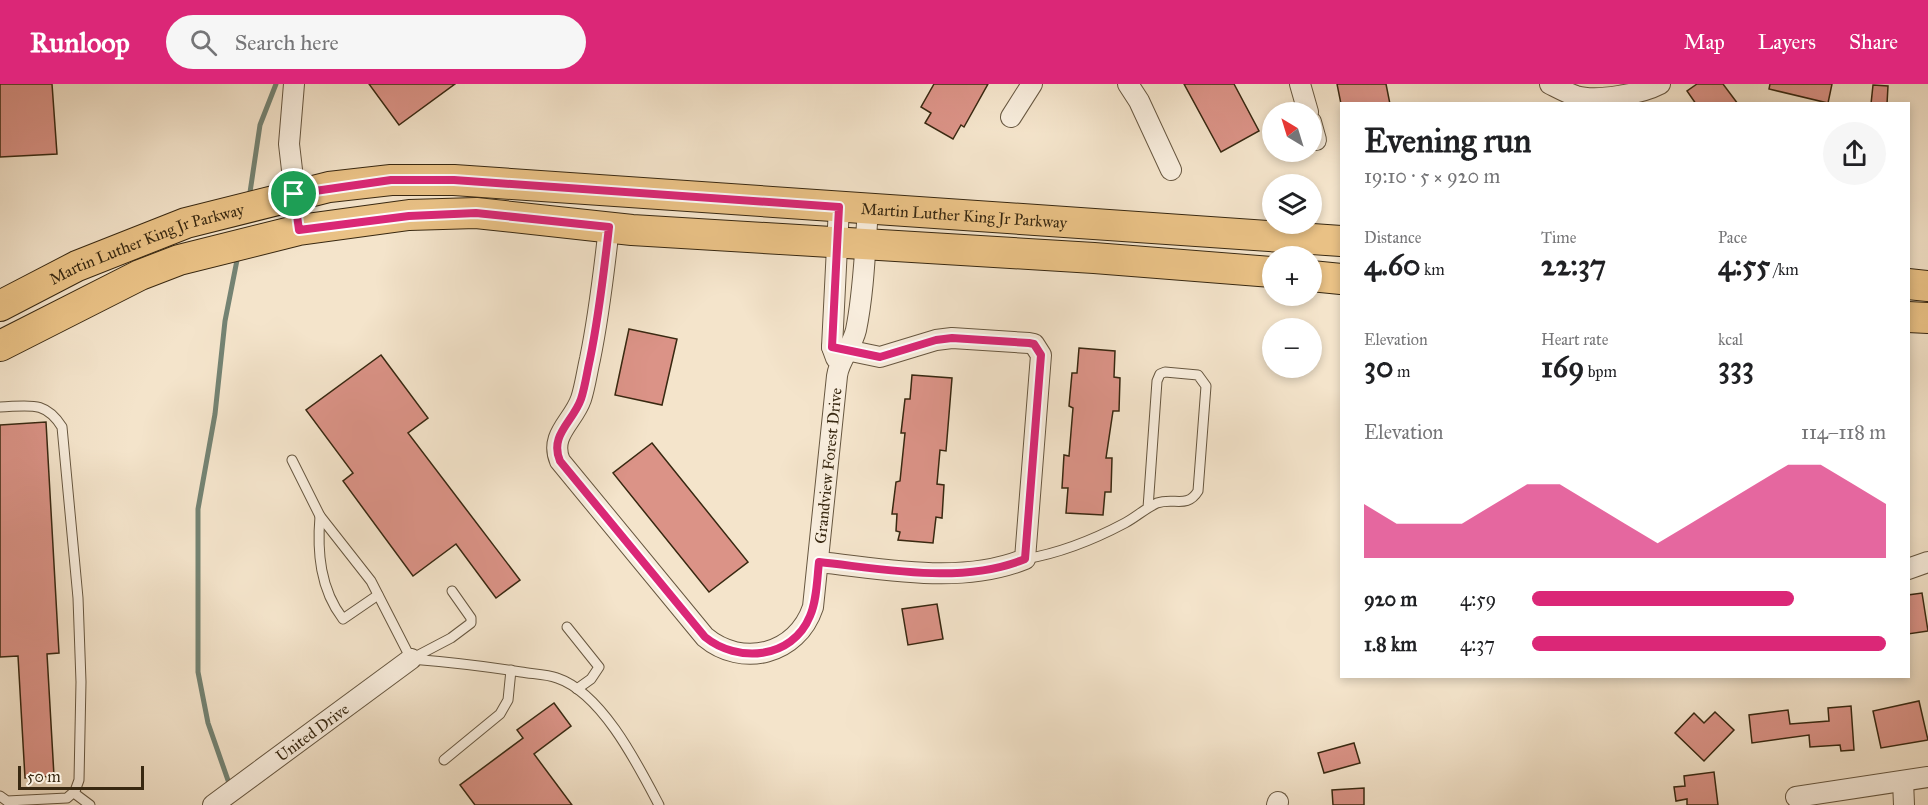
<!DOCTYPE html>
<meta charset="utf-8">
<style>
body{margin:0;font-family:"IM FELL Great Primer",serif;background:#f6f6f6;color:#202124;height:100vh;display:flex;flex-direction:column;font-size:22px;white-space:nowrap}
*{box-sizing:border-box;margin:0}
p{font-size:20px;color:#757577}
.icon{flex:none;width:33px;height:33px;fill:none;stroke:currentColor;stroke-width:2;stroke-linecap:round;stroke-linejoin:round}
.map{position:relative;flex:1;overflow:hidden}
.drawer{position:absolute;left:1340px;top:18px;width:570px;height:576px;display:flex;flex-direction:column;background:#fff;border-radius:0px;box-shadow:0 3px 9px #0003}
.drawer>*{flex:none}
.needle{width:39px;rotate:322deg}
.buttons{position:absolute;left:1262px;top:18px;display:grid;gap:12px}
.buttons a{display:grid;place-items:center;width:60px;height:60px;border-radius:50%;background:#fff;box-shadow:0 3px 9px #0003;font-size:30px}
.scale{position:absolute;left:18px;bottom:15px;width:126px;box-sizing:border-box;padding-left:6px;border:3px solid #382811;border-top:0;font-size:16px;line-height:21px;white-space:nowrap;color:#382811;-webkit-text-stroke:4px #f8eddd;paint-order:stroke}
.pin{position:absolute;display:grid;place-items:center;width:51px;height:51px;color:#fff;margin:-26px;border:3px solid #fff;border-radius:50%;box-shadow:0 2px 6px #0007}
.round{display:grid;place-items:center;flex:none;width:63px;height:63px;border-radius:32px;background:#f6f6f6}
.summary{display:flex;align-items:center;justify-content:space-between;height:102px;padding:0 24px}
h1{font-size:33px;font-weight:700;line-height:45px}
.metrics{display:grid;grid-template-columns:repeat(3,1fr);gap:9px;height:102px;padding:6px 24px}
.metrics div{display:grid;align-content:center}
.metrics b{font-size:30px;font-weight:700}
.metrics small{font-size:16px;font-weight:400}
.metrics p{font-size:16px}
.chart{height:168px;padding:12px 24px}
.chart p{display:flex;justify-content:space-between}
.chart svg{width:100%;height:108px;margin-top:6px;fill:#db2777;opacity:.7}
ul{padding:0 24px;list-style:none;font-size:20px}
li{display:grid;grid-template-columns:96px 72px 1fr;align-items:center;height:45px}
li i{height:15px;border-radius:8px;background:#db2777}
header{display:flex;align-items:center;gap:36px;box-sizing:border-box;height:84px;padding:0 30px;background:#db2777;color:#fff}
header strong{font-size:28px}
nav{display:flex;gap:33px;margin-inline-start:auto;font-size:21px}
.search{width:420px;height:54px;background:#f6f6f6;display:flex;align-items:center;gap:15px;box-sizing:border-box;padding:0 21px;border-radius:33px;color:#757577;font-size:22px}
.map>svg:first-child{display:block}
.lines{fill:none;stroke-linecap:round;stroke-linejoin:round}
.stream{stroke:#748373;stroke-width:5}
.building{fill:#db9387;stroke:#382811;stroke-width:1.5}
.lane-casing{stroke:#675740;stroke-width:11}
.street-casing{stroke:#675740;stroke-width:22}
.primary-casing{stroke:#382811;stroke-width:32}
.lane{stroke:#f8eddd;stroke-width:9}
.street{stroke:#f8eddd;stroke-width:20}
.primary{stroke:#eac286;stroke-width:30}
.route-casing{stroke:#fff;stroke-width:12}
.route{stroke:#db2777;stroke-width:8}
.labels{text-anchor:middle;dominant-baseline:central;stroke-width:4.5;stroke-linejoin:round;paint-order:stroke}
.street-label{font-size:16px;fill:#382811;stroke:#f8eddd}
</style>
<header>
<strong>Runloop</strong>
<div class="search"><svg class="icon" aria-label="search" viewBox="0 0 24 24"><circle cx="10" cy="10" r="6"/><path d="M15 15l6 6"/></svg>Search here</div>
<nav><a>Map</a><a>Layers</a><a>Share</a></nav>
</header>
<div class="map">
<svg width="1928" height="721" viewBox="0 0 1928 721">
<rect width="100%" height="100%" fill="#f4e4cb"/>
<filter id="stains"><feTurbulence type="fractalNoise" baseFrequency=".00333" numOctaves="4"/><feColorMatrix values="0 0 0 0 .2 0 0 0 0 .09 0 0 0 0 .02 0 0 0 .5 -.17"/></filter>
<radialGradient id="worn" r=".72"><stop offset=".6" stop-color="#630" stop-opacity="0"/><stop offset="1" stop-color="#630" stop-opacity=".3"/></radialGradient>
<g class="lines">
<g class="stream">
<path d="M 249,115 L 260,41 L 276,0"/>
<path d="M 230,702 L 208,639 L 198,588 L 198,425 L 215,330 L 225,237 L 238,171"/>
</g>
</g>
<g class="building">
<path d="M 0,0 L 52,0 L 57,70 L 0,73 Z"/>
<path d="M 369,0 L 455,0 L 399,41 Z"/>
<path d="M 934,0 L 988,0 L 964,43 L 961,41 L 953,55 L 925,39 L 931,29 L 921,23 Z"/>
<path d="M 1184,0 L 1234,0 L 1259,47 L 1221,68 Z"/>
<path d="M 1337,0 L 1386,0 L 1390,20 L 1341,20 Z"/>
<path d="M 1697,0 L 1723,0 L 1738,20 L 1696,20 L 1687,7 Z"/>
<path d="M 1770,0 L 1832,0 L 1828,19 L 1769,5 Z"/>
<path d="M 1873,1 L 1888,2 L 1887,20 L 1871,20 Z"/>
<path d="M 629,245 L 677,255 L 662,321 L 615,311 Z"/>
<path d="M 1079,264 L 1115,267 L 1114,293 L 1120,294 L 1119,327 L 1113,327 L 1106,374 L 1112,374 L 1111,408 L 1105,408 L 1103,431 L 1066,429 L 1068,404 L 1062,404 L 1064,371 L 1069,372 L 1073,324 L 1069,322 L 1072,289 L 1077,289 Z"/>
<path d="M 381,271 L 428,334 L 408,349 L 520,496 L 496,514 L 456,460 L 413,492 L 343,397 L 353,389 L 306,326 Z"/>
<path d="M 912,291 L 952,294 L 946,367 L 940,366 L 937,400 L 944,401 L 942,434 L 936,433 L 933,459 L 898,456 L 900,448 L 896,447 L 897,430 L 892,430 L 896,398 L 900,397 L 905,349 L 901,349 L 905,315 L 910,315 Z"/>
<path d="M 46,338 L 59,569 L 47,570 L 54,692 L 25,694 L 18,572 L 0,573 L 0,341 Z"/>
<path d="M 652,359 L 748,478 L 709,508 L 613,389 Z"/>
<path d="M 1922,509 L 1928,547 L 1908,550 L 1908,511 Z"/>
<path d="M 937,520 L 943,555 L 908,561 L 902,525 Z"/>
<path d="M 1919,617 L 1928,656 L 1881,664 L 1873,627 Z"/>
<path d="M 554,619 L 571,642 L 534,670 L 572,721 L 475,721 L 460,701 L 523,654 L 517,646 Z"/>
<path d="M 1851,622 L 1854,666 L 1841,667 L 1840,661 L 1810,663 L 1809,651 L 1752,659 L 1749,631 L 1788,626 L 1790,640 L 1829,637 L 1828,624 Z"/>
<path d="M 1715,628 L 1734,646 L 1704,677 L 1675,649 L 1694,629 L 1704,639 Z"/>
<path d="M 1354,659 L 1360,679 L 1324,689 L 1318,669 Z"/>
<path d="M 1714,688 L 1718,721 L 1687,721 L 1687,715 L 1676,717 L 1674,703 L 1685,702 L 1684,692 Z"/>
<path d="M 1364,704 L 1364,721 L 1333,721 L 1332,706 Z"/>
</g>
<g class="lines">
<g class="lane-casing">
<g id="lane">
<path d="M 0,323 C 29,322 45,316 62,343 L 78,514 L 81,598 L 79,696 L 75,707 L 67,714 L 7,717 L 0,712"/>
<path d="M 292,376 L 320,432 L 371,497 L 411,575"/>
<path d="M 320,432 C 317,468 320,505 343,535 L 378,511"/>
<path d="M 1025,475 C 1061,469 1093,456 1125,439 C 1136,433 1146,424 1157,419 C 1174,413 1187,425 1198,407 L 1206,302 L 1198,291 L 1165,288 L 1160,290 L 1157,297 L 1148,424"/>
<path d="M 567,543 L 599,583 L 591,595 L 577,605"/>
<path d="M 411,575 C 448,578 484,582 521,588 C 532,590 546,590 557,594 C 602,609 638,681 659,721"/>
<path d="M 411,575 L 451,554 L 471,539 L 471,534 L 452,507"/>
<path d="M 444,676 L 500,630 L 508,616 L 511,586"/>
<path d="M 74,709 L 90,721"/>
</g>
</g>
<g class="street-casing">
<g id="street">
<path d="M 294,0 L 289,60 L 299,146"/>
<path d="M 1128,0 L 1139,17 L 1171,86"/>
<path d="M 1300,0 L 1308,28"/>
<path d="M 1550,0 C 1558,4 1567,9 1576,12 C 1597,18 1641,10 1660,0"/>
<path d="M 1011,33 L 1032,0"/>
<path d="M 1311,38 L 1316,56"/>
<path id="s1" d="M 609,143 C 604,188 599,231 590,275 C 587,288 585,303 581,315 C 573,338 549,351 560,377 L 705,553 C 742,584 797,571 813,523 L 837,292 C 839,276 852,263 856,246 C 864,207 865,164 868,125"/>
<path d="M 836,274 L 832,263 L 839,123"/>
<path d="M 819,478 C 886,485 961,501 1025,475 L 1041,271 L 1034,260 L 1029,259 L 952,254 L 936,256 L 880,273 L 832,263"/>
<path d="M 1908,485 L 1928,478"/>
<path d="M 1903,697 L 1904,721"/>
<path d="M 1796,713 L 1928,693"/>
<path id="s2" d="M 213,721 L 411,575"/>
<path d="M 1277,721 L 1278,718"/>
</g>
</g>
<g class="primary-casing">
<g id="primary">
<path d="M 1311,192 L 1341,195"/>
<path d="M 1908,200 L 1928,202"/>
<path id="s3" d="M 0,222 L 77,182 L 186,139 L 329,103 L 391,96 L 454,96 L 1341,157"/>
<path d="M 1908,233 L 1928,234"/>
<path d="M 0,262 L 140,191 L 179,176 L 299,146 L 409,131 L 476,129 L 632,146 L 1094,174 L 1272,188"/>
</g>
</g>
<use href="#lane" class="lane"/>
<use href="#street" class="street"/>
<use href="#primary" class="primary"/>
</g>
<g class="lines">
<g class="route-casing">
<path id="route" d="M 391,96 L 454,96 L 839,123 L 832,263 L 880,273 L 936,256 L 952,254 L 1029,259 L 1034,260 L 1041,271 L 1025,475 C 961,501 885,485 819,478 C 817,495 817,516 810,532 C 792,576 737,579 705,553 L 560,377 C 549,351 573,338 581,315 C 585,303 587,288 590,275 C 599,231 604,188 609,143 L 476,129 L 409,132 L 299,146 L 294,110 Z"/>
</g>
<use href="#route" class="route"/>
</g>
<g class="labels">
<g class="street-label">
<text stroke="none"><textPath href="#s3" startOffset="988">Martin Luther King Jr Parkway</textPath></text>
<text stroke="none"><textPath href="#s3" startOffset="160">Martin Luther King Jr Parkway</textPath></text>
<text stroke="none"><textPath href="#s1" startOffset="746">Grandview Forest Drive</textPath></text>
<text stroke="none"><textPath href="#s2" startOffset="123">United Drive</textPath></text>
</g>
</g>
<rect width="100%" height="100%" filter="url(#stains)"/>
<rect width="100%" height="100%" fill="url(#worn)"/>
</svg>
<div class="buttons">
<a><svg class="needle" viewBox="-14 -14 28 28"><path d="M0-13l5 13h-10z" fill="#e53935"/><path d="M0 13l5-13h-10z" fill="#757577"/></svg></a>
<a><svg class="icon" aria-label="layers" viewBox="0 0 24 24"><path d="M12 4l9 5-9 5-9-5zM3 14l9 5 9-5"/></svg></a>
<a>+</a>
<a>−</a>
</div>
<div class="scale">50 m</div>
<div class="pin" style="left:294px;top:110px;background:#1e9e55"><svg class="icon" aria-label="arrive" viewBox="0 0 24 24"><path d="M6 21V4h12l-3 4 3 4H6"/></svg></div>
<section class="drawer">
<div class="summary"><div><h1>Evening run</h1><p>19:10 · 5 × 920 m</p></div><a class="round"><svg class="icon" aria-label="share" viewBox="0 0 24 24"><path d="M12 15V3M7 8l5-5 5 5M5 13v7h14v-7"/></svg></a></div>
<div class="metrics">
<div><p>Distance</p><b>4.60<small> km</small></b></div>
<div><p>Time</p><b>22:37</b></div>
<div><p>Pace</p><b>4:55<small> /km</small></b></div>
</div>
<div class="metrics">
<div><p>Elevation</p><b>30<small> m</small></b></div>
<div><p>Heart rate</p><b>169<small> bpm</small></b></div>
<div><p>kcal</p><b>333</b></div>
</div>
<div class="chart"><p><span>Elevation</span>114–118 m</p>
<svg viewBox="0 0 160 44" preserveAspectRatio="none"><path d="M0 44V22L10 30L20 30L30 30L40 22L50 14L60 14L70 22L80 30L90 38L100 30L110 22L120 14L130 6L140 6L150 14L160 22V44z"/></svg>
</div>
<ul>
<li><b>920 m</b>4:59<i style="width:74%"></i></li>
<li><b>1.8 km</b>4:37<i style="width:100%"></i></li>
</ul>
</section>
</div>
